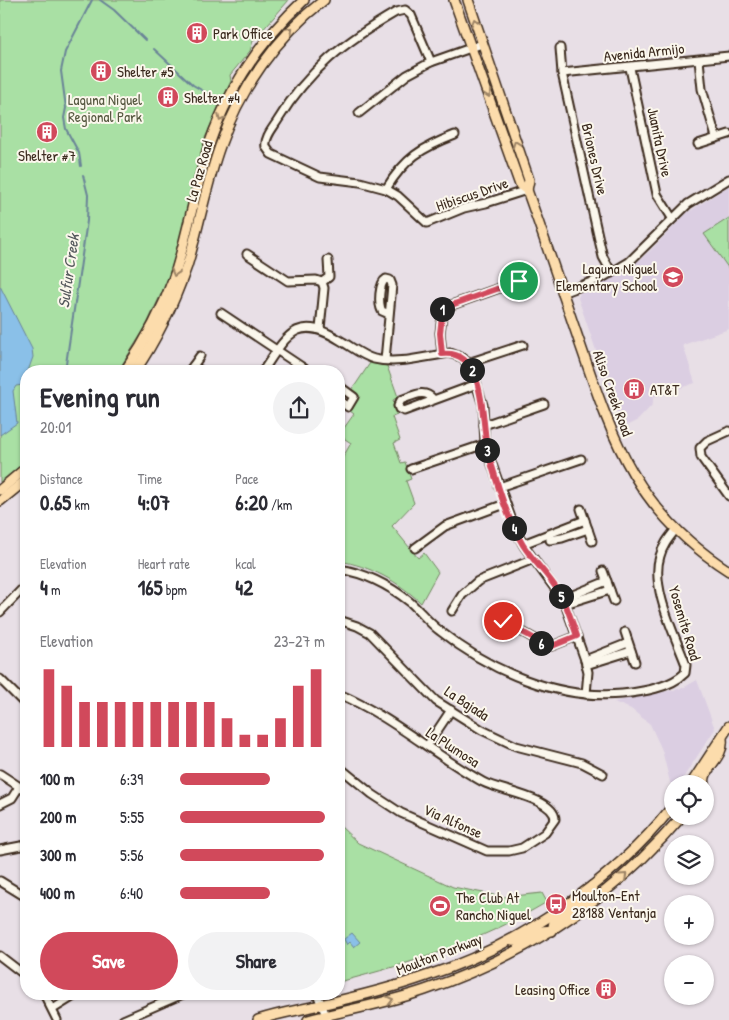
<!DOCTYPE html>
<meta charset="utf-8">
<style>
body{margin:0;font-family:"Patrick Hand",sans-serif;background:#f2f2f3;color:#2b2b33;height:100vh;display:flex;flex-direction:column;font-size:19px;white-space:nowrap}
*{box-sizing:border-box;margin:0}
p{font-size:16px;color:#7c7c81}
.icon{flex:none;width:28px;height:28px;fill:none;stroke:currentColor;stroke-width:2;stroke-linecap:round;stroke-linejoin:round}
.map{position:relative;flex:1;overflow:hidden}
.side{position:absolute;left:20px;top:365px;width:325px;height:635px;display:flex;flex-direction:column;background:#fff;border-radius:20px;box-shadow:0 1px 4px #0004}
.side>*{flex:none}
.controls{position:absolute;left:664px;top:775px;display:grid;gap:10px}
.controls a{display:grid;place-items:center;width:50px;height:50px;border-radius:50%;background:#fff;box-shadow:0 1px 4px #0004;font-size:25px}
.pin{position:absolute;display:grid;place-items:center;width:42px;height:42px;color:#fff;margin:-21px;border:2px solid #fff;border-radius:50%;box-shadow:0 1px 5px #0007}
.km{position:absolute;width:25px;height:25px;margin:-12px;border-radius:50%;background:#222;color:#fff;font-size:14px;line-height:25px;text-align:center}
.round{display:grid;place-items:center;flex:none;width:52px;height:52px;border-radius:26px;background:#f2f2f3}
.summary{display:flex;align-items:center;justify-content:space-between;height:85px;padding:0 20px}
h1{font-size:28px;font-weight:700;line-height:38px}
.stats{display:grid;grid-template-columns:repeat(3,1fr);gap:8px;height:85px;padding:5px 20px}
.stats div{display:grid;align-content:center}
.stats b{font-size:21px;font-weight:700}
.stats small{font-size:14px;font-weight:400}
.stats p{font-size:14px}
.chart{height:140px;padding:10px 20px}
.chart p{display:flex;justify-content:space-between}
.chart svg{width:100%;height:90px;margin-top:5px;stroke:#d1495b;stroke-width:6}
.action{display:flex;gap:10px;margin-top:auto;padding:10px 20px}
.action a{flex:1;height:58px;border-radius:30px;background:#d1495b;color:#fff;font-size:20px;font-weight:700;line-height:58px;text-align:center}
.action a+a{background:#f2f2f3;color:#2b2b33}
ul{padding:0 20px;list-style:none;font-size:16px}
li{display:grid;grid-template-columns:80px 60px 1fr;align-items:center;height:38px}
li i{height:12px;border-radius:6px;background:#d1495b}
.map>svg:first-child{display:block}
.built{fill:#dbcee2}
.green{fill:#a9e0a4;stroke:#728561}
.water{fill:#8ac0e8;stroke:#6a8497}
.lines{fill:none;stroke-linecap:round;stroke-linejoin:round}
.stream{stroke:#6a8497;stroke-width:2}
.minor-casing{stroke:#3b2a1e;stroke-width:11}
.major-casing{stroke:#3b2a1e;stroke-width:12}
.minor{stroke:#fbf7ec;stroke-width:7}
.major{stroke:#fcdcac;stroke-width:9}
.oneway{stroke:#9c8365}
.route-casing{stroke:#fff;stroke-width:10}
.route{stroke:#d1495b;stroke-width:6}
.labels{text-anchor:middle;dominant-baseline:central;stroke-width:4;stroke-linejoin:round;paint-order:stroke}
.poi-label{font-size:15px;fill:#3b2a1e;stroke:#fbf7ec;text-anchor:start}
.street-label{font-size:15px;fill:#3b2a1e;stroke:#fbf7ec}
.park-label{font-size:15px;fill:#565840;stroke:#fbf7ec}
.water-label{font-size:16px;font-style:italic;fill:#53575b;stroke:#fbf7ec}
</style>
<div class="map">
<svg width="729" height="1020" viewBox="0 0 729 1020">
<rect width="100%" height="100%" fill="#e8dfe6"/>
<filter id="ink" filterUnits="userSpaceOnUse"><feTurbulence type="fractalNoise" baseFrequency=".02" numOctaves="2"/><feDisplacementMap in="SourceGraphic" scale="10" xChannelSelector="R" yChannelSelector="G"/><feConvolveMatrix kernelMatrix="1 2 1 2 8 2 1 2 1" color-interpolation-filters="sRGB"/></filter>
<g filter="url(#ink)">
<g class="built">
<path d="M 729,186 L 729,329 L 683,345 L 695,383 L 653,397 L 653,404 L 638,420 L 628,425 L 621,423 L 578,298 L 580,293 L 627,271 L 650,251 L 687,213 Z"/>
<path d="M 697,680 L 715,729 L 679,784 L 672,784 L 672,790 L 662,750 L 650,724 L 631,709 L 614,702 L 683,688 Z"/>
</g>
<g class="green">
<path d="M 0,0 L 289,0 L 253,41 L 250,51 L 230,75 L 231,81 L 205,138 L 177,251 L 167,281 L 145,328 L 118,371 L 26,371 L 26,461 L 0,482 Z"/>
<path d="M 729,218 L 729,269 L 704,234 Z"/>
<path d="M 370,363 L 387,366 L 398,397 L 393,400 L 397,415 L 392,417 L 400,440 L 394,443 L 401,463 L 405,462 L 411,479 L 406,481 L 414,503 L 392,526 L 418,558 L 424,553 L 438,572 L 421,603 C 398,581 370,566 339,561 L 339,464 L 351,443 L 339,435 L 354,414 L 350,411 L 360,396 L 352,390 Z"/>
<path d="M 339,825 L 358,843 L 453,887 L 504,897 L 542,893 L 547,902 C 478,943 415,962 339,982 Z"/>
</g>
<g class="water">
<path d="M 0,286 L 32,349 L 33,357 L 23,385 L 16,386 L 13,391 L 17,423 L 0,435 Z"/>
<path d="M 352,933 L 360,942 L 354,947 L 350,942 L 347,945 L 344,939 Z"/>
</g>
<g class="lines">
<g class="stream">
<path d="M 100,0 L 114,10 L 145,40"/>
<path d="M 154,49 L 193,85 L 215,98"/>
<path d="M 81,166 L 79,153 L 66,129 L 64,118 L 66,108 L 61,71 L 65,52 L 92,0"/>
<path d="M 65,371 L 87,221 L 88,195 L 83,175"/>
</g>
<g class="minor-casing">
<g id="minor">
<path d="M 560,48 L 562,73 L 599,240 L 603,257 L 612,273"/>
<path d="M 699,60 L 702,89 L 716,137"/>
<path d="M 431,62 L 411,15 L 405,10 L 396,12 C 346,41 308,70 278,120 C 273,128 264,138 266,147 L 271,154 L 320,177 L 360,182 L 386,189 L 398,196 L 427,223 L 464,208 L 486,203 L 527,190"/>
<path d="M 630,68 L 657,194 L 672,218"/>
<path d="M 562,73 L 729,56"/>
<path d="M 359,113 L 407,75 L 431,62 L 482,44"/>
<path d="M 698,144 L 729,134"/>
<path d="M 386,189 C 405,158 421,148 455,135"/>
<path d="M 247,254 L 288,281 L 316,280 L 322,282"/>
<path d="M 562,293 L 602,278 L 629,262 L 688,204 L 729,179"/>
<path d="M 221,313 L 308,371"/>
<path d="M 320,329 L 324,288 L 322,282 L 329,277 L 328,260"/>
<path d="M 442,354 L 440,333 L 443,308 L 519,281"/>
<path d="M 385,360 L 392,285 L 390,280 L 386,279 C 379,283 378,304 382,311 L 389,314"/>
<path d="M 468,363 L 523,345"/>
<path d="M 193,366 L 200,356"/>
<path d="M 189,371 L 193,366 L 201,371"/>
<path d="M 263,371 C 288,333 298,313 343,342 C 353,348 363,356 374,359 C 398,365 426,356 450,353 L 463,358 L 472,371 L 483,405 L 485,444 L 489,456 L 515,529 L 524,546 L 564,601 L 585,660 L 588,672 L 586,694"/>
<path d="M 339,386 L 354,397 L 348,407 L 339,400"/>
<path d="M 433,399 C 424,388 413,396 401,400 L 398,406 L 399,409 L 404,411 L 477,384"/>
<path d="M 484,425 L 544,404"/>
<path d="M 729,431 L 707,441 L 700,448 L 701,457 L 729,496"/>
<path d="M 411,469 L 485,444"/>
<path d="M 499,487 L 581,459"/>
<path d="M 581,509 L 592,541"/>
<path d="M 550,540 L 562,538 L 588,529"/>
<path d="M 523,544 L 585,520"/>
<path d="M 415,548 L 445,526 L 505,504"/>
<path d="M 339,569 C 365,573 390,586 410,602 C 420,611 429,623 440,631 C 490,671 557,700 622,694 C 642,692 670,688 685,673 L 686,665 C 675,635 650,587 660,556 C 663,545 669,538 676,529"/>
<path d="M 603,571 L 614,601"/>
<path d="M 563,599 L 607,581"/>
<path d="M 565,604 L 610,590"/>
<path d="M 452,611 L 462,595 L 478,581 L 534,559"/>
<path d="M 0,612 L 26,585"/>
<path d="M 339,620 L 357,626 L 370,633 L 436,701 L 482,730 L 516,746 L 582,763 L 603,774"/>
<path d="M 503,621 L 544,644 L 552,646 L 577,636"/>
<path d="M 625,632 L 635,662"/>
<path d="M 585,660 L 628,643"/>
<path d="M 586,665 L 631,651"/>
<path d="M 0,679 L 26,705"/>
<path d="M 339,694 C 391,716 434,755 483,782 C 500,791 554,798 555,819 L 545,833 L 522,848 L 509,851 L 487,851 L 401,813 L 372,794 L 339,767"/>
<path d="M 427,746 L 451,710"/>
<path d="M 0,774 L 26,791"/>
<path d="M 0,804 L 12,798 L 19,787"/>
<path d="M 0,850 L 26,845"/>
<path d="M 0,881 L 26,897"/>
<path d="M 0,956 L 26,976"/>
<path d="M 44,994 L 57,1020"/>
<path d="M 317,994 L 328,1020"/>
<path d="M 53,1009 L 77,994"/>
<path d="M 123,1020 L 183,994"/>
</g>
</g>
<g class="major-casing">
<g id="major">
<path d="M 454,0 L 520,185 L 527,190 C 545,240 562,291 579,341 C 613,440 635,511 729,571"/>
<path d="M 468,0 L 529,180 L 527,190"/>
<path d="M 125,371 C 145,342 162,311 174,277 C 188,234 195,188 209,145 C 228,89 261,40 304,0"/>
<path d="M 135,371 C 157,339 174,303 187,266 C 199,227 206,185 220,146 C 240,89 276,37 324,0"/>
<path d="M 0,490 L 26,468"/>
<path d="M 0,501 L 26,480"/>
<path d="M 691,784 L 729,726"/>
<path d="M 705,784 C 701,769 725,758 722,739"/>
<path d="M 512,941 C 527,944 536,927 552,931 L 554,922 L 591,895 L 592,886"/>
<path d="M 258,1020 C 278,1013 300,1010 320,1005 C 356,997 392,988 426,976 C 517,947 613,882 672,807"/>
<path d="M 308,1020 C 347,1010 387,1003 425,990 C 526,956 613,897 682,816"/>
</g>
</g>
<use href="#minor" class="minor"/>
<use href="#major" class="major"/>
</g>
<defs><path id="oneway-chevron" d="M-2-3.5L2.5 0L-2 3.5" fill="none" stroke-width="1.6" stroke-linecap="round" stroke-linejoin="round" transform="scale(1.25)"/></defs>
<g class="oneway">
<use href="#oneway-chevron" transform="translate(475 22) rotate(-107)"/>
<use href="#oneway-chevron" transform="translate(290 30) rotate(-46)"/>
<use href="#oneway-chevron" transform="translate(488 94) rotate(70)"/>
<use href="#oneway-chevron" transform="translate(221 118) rotate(115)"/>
<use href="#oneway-chevron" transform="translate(516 144) rotate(-110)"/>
<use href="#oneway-chevron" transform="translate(175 273) rotate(107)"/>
<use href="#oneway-chevron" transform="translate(624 876) rotate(-42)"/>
<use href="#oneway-chevron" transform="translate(390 1000) rotate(-14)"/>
</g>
</g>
<g class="lines" filter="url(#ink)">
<g class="route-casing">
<path id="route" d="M 503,621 L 544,644 L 552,646 L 577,636 C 573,625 569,612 564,601 C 554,580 535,564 523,545 C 507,519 498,486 489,456 C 480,428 489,348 442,354 L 440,333 L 443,308 L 519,281"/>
</g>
<use href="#route" class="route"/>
</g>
<defs>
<g id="building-disc" transform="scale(1.125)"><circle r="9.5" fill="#d1495b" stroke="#fbf7ec"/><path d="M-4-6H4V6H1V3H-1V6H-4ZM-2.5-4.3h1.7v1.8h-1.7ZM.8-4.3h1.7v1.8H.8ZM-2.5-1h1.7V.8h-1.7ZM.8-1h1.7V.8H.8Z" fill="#fff"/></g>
<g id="school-disc" transform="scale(1.125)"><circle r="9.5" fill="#d1495b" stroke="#fbf7ec"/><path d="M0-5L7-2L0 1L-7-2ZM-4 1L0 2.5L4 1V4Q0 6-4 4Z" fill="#fff"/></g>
<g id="bus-disc" transform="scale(1.125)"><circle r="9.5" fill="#d1495b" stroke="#fbf7ec"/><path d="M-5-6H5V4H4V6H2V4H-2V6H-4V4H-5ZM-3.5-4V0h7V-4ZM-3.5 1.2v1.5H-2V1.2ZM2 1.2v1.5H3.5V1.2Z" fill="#fff"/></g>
<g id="stadium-disc" transform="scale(1.125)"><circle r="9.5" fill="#d1495b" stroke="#fbf7ec"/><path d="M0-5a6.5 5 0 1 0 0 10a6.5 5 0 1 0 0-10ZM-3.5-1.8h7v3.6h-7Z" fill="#fff"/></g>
</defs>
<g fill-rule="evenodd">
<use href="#building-disc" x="197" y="33"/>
<use href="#building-disc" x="101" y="71"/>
<use href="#building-disc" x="168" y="97"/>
<use href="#building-disc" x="47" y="132"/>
<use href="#school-disc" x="673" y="277"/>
<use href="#building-disc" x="634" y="389"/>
<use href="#bus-disc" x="556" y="904"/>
<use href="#stadium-disc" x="440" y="906"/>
<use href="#building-disc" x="606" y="989"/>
</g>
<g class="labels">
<g class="poi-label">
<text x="213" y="33">Park Office</text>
<text x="117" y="71">Shelter #5</text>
<text x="184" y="97">Shelter #4</text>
<text x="47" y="155" text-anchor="middle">Shelter #7</text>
<text x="657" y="268" text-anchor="end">Laguna Niguel<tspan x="657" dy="17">Elementary School</tspan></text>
<text x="650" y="389">AT&amp;T</text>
<text x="572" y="895">Moulton-Ent<tspan x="572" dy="17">28188 Ventanja</tspan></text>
<text x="456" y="897">The Club At<tspan x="456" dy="17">Rancho Niguel</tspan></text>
<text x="590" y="989" text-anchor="end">Leasing Office</text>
</g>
<g class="street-label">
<text transform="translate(644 52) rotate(-6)">Avenida Armijo</text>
<text transform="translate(660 142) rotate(78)">Juanita Drive</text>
<text transform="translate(595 159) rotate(77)">Briones Drive</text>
<text transform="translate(199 171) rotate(-74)">La Paz Road</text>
<text transform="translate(472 194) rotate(-19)">Hibiscus Drive</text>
<text transform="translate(613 393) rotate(70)">Aliso Creek Road</text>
<text transform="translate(685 623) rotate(73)">Yosemite Road</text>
<text transform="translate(467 703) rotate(33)">La Bajada</text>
<text transform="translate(453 747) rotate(33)">La Plumosa</text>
<text transform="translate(453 821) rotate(24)">Via Alfonse</text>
<text transform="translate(439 954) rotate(-21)">Moulton Parkway</text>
</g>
<g class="park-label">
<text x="105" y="99">Laguna Niguel<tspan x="105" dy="17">Regional Park</tspan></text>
</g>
<g class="water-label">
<text transform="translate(68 271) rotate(-82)">Sulfur Creek</text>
</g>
</g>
</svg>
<div class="controls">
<a><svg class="icon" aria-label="locate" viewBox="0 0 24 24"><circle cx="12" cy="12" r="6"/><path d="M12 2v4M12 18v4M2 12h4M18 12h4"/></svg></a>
<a><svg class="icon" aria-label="layers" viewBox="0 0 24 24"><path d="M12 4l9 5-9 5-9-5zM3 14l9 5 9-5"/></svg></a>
<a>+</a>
<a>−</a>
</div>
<div class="pin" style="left:519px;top:281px;background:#1e9e55"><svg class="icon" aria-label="arrive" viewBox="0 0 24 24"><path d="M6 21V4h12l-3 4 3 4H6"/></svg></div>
<div class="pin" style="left:503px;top:621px;background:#d93025"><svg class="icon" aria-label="check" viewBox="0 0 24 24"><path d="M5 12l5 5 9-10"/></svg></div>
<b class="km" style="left:442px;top:309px">1</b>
<b class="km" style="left:472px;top:370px">2</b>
<b class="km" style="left:487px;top:450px">3</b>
<b class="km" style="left:514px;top:528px">4</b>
<b class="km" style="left:561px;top:596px">5</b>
<b class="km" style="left:541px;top:643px">6</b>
<section class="side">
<div class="summary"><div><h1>Evening run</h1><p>20:01</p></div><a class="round"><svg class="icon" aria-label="share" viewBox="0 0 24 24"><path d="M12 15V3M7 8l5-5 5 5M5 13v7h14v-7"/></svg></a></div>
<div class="stats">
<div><p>Distance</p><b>0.65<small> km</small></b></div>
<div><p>Time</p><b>4:07</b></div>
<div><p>Pace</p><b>6:20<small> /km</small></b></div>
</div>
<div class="stats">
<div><p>Elevation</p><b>4<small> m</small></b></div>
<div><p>Heart rate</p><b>165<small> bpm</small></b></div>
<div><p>kcal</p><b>42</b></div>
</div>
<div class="chart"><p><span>Elevation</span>23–27 m</p>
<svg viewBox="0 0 160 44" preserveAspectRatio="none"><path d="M5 44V6M15 44V14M25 44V22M35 44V22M45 44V22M55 44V22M65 44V22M75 44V22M85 44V22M95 44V22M105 44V30M115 44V38M125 44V38M135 44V30M145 44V14M155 44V6"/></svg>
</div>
<ul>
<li><b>100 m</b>6:39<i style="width:62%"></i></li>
<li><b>200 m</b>5:55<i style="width:100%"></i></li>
<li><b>300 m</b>5:56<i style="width:99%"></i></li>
<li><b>400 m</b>6:40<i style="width:62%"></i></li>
</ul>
<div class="action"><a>Save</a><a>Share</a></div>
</section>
</div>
